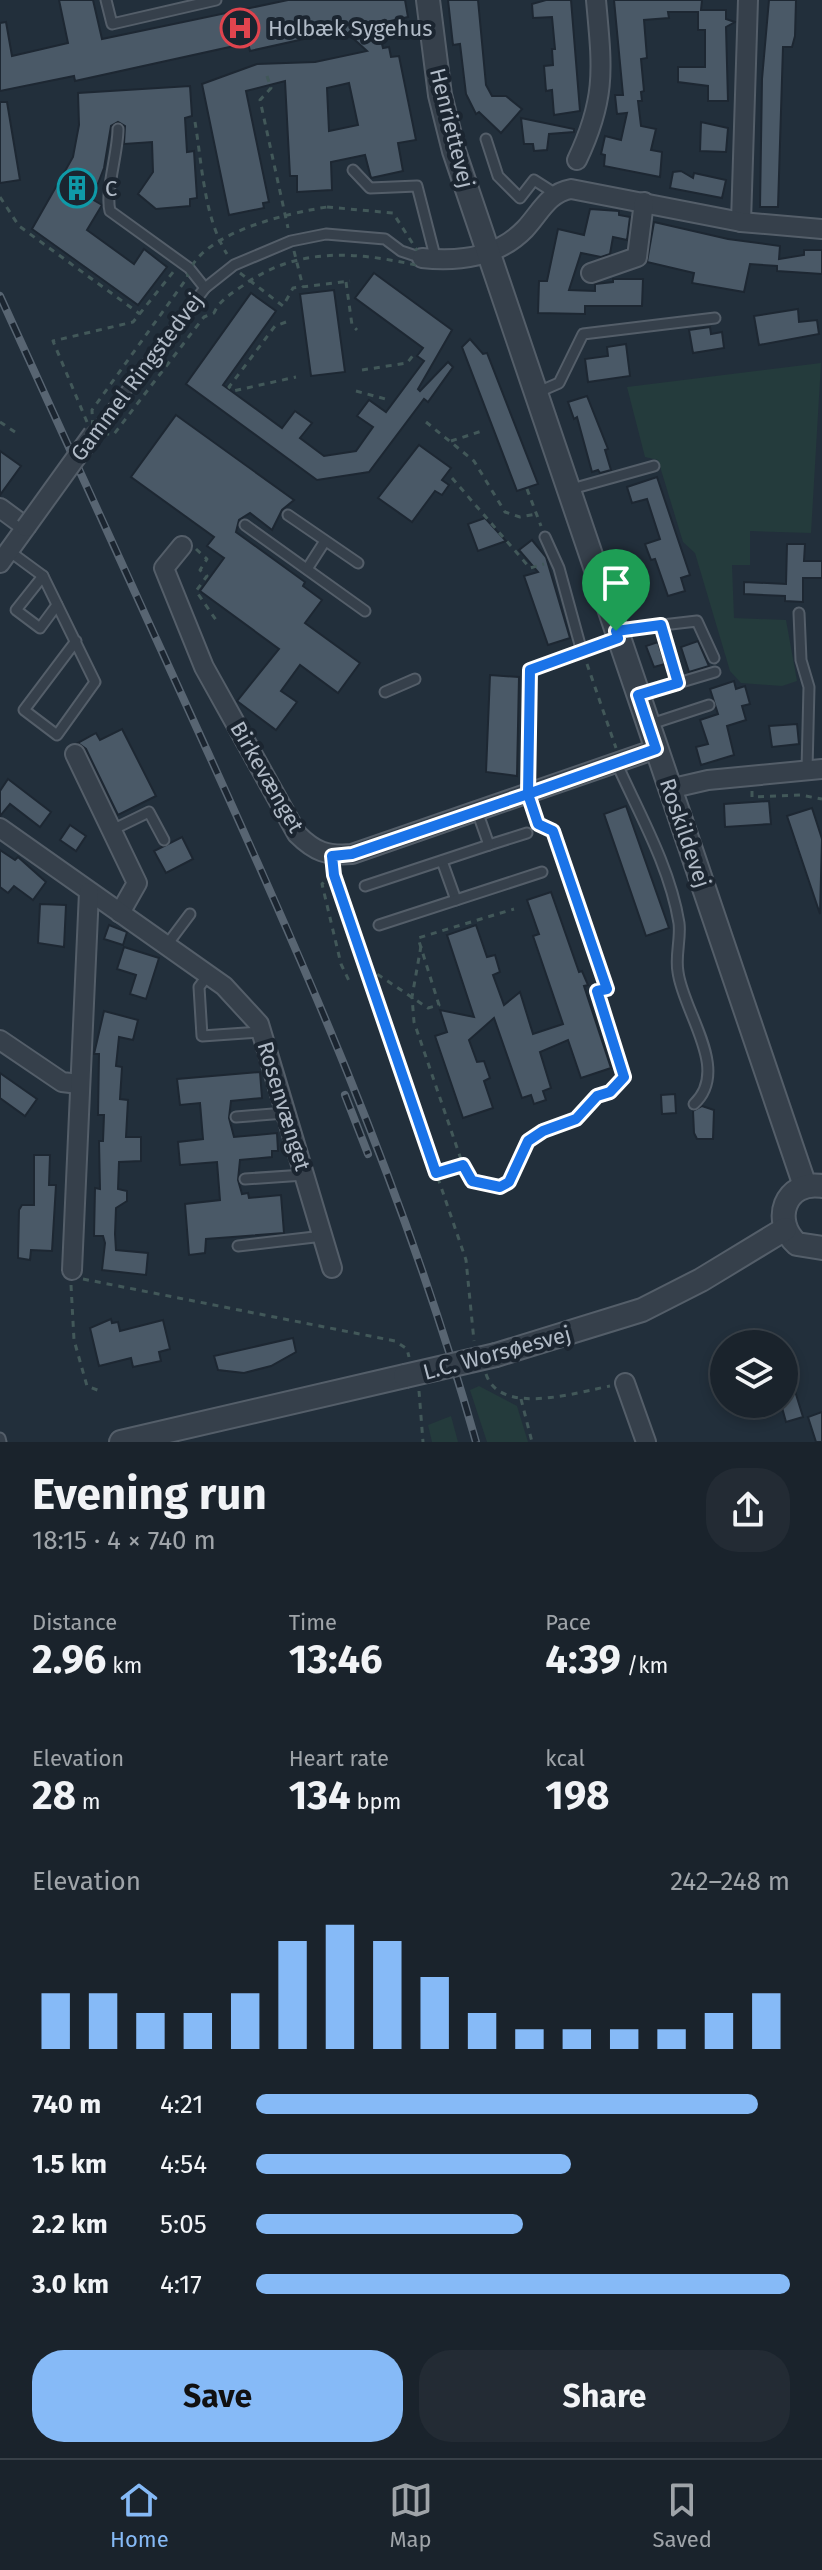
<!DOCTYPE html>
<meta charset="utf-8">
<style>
body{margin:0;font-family:"Fira Sans",sans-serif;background:#232b34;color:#f1f3f6;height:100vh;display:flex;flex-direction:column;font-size:30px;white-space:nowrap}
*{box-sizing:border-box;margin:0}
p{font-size:26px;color:#9fa4a9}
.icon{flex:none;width:44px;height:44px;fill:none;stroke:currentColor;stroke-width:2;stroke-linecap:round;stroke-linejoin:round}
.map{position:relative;height:1442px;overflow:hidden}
.sheet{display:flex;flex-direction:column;background:#1a232c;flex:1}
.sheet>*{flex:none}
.tools{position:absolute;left:710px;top:1330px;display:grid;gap:16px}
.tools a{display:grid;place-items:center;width:88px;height:88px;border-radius:50%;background:#1a232c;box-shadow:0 4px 12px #0003,0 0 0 2px #384048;font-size:40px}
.pin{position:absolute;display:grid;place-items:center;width:68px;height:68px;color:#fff;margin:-82px -34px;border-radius:50% 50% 50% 0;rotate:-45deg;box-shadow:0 0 8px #0007}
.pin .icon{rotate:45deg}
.round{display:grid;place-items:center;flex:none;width:84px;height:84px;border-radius:32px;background:#232b34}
.headline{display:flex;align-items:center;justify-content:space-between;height:136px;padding:0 32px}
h1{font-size:44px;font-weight:700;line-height:60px}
.metrics{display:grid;grid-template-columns:repeat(3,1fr);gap:12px;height:136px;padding:8px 32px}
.metrics div{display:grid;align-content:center}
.metrics b{font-size:40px;font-weight:700}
.metrics small{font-size:22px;font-weight:400}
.metrics p{font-size:22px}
.chart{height:224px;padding:16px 32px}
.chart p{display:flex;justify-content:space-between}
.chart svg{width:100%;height:144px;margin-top:8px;stroke:#86baf7;stroke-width:6}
.primary-button{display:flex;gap:16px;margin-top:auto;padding:16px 32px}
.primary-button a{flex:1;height:92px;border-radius:32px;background:#86baf7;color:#111;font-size:32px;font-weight:700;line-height:92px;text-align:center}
.primary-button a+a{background:#232b34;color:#f1f3f6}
ul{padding:0 32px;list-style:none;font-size:26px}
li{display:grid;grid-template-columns:128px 96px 1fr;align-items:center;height:60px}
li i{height:20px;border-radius:10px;background:#86baf7}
.dock{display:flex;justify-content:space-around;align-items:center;height:112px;border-top:2px solid #384048;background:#1a232c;font-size:22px;color:#9fa4a9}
.dock a{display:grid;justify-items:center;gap:4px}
.dock .selected{color:#86baf7}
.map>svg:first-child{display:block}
.green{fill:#243b3c}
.building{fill:#4a5967;stroke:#1d2732;stroke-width:2;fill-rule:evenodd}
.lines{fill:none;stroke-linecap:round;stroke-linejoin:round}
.service-casing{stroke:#545e69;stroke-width:13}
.minor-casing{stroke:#545e69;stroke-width:22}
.tertiary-casing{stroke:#545e69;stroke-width:26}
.path{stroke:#425859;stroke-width:3;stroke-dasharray:6 6;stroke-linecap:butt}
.service{stroke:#36404b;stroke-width:9}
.minor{stroke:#36404b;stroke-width:18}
.tertiary{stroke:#36404b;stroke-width:22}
.rail-casing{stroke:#586572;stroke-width:8}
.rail{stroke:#1b2530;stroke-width:5;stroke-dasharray:15;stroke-linecap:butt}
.minor-bridge-casing{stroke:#545e69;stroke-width:22;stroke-linecap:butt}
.tertiary-bridge-casing{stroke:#545e69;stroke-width:26;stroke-linecap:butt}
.minor-bridge{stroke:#36404b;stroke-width:18}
.tertiary-bridge{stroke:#36404b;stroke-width:22}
.route-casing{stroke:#fff;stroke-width:16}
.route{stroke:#1a73e8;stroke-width:10}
.labels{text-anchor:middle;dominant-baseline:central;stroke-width:8;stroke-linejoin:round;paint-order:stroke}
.poi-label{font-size:22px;fill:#b1bbc7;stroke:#1b2530;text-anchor:start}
.street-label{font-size:22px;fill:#b1bbc7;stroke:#1b2530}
</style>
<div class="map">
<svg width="822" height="1442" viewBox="0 0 822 1442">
<rect width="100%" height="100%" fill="#222f3b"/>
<g class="green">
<path d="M 821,363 L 811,533 L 750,531 L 750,565 L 732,565 L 734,618 L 786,620 L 797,681 L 782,686 L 741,683 L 730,671 L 695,553 L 683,542 L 658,460 L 645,457 L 627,387 Z"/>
<path d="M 479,1386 L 517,1406 L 528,1442 L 487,1442 L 470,1390 Z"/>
<path d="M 451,1416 L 458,1442 L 432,1442 L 428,1425 Z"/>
</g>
<g class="building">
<path d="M 59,0 L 93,0 L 102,39 L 288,0 L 405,0 L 408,17 L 377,24 L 383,48 L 389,47 L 391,57 L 399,56 L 416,140 L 398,143 L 403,171 L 371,178 L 365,155 L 331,162 L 332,190 L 297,192 L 297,176 L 290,176 L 285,81 L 246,91 L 269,202 L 263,203 L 264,208 L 229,215 L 202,84 L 257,64 L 315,62 L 367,51 L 344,30 L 250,51 L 248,43 L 75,81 L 74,76 L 0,91 L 0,23 L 6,22 L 12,56 L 68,43 ZM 349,83 L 358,125 L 329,131 L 327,88 Z"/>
<path d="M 448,0 L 478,0 L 486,85 L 492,96 L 506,96 L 522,109 L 501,133 L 479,112 L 476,114 L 466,94 L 460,44 L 453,45 Z"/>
<path d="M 546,0 L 571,0 L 580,111 L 554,115 L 552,90 L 546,91 L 544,66 L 553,65 L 552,49 L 555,49 L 552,17 L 533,18 L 532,4 Z"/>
<path d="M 614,0 L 702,0 L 701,10 L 726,10 L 726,19 L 735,22 L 726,27 L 728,101 L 708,101 L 708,86 L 678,82 L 678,67 L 705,67 L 705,30 L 698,30 L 698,12 L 668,12 L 669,18 L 644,20 L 647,58 L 641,59 L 644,91 L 641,92 L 642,101 L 638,101 L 641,126 L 656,129 L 651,150 L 662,152 L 660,177 L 604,166 L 605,155 L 601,154 L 605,136 L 621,140 L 627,113 L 617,114 L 615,95 L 623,95 Z"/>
<path d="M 769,0 L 796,0 L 795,36 L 792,47 L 783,47 L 778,207 L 760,207 L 762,79 Z"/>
<path d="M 190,86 L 192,116 L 185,118 L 187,152 L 194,151 L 197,198 L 190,199 L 190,206 L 156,209 L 138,194 L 153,172 L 152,142 L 124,144 L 125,126 L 118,122 L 111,126 L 104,168 L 92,199 L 102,205 L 87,230 L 134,264 L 144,249 L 167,267 L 138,305 L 32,229 L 73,157 L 79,125 L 78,93 Z"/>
<path d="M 0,102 L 7,102 L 20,180 L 0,183 Z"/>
<path d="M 521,118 L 574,129 L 574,132 L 549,134 L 547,150 L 534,151 L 533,144 L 524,144 Z"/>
<path d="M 701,122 L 728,128 L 726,152 L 700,151 Z"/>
<path d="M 681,171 L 693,178 L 694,173 L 726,180 L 722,198 L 670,188 L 673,172 Z"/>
<path d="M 590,209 L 619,211 L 619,215 L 630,217 L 627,240 L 613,237 L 610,254 L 601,257 L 581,253 L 569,290 L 595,291 L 595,284 L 613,282 L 613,279 L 643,279 L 642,306 L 585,306 L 585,314 L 538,313 L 539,281 L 547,281 L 558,229 L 584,235 Z"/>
<path d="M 654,222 L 728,239 L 780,246 L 779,259 L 804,255 L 804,250 L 822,250 L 822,274 L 777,271 L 777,266 L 750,264 L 744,292 L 692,283 L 694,273 L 647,262 Z"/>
<path d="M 374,273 L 452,330 L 418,389 L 420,391 L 448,362 L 453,367 L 428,402 L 424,399 L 369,472 L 317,480 L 186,384 L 251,293 L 276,311 L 223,385 L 282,428 L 295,411 L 312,423 L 300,438 L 324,456 L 356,451 L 373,427 L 357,416 L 369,400 L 386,412 L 424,361 L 417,356 L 423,348 L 355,298 Z"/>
<path d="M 334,290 L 345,372 L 311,376 L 300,294 Z"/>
<path d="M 798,309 L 799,322 L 817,320 L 819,334 L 759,345 L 754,316 Z"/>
<path d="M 710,327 L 711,334 L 722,332 L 724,348 L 693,353 L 689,330 Z"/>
<path d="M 470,339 L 483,354 L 487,353 L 538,484 L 517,491 L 462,347 Z"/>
<path d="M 626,344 L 630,376 L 588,382 L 585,359 L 608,356 L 607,347 Z"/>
<path d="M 587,396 L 608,449 L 605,450 L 611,470 L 600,473 L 598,470 L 592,472 L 577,417 L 574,419 L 568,402 Z"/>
<path d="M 176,415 L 294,500 L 282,510 L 272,530 L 250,513 L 239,520 L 236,532 L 305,582 L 303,586 L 322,600 L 305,623 L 360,663 L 338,693 L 300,665 L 281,691 L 297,702 L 276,730 L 237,701 L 279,649 L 200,591 L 224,558 L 207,546 L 214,537 L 131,477 Z"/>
<path d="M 419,445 L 451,468 L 442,480 L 449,485 L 442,495 L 435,491 L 412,522 L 378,498 Z"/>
<path d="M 0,451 L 21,466 L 0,495 Z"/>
<path d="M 657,477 L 690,575 L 681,578 L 685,591 L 668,596 L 655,559 L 651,560 L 645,544 L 660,539 L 647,499 L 632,503 L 627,487 Z"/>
<path d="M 485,518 L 506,541 L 478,551 L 468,524 Z"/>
<path d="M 532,540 L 546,557 L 570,638 L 548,645 L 524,576 L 538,572 L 519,550 Z"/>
<path d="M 787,544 L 805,544 L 804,561 L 822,561 L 822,578 L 803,578 L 803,602 L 785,601 L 785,596 L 744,594 L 744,582 L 786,584 Z"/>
<path d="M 698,641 L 709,666 L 689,672 L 681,647 Z"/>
<path d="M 658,642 L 665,664 L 654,667 L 646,646 Z"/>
<path d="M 490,675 L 519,677 L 517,776 L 486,772 Z"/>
<path d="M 734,681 L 736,689 L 745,686 L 750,704 L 742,706 L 746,720 L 727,726 L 734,755 L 701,765 L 696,747 L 708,744 L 700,720 L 718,714 L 710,689 Z"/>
<path d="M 797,724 L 799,744 L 772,747 L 769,726 Z"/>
<path d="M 122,729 L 156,796 L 118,815 L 86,749 L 78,743 L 96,733 L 100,740 Z"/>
<path d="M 8,779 L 51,812 L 40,827 L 10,804 L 0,816 L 0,791 Z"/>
<path d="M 769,801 L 771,824 L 725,827 L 724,804 Z"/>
<path d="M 626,806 L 669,928 L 646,936 L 604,814 Z"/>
<path d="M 812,808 L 822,839 L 820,914 L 787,816 Z"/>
<path d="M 70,825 L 86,836 L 76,851 L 60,840 Z"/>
<path d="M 182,837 L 193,859 L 166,873 L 154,851 Z"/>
<path d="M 0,850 L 15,860 L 18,857 L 46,882 L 33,900 L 14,886 L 8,893 L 0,887 Z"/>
<path d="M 551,892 L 579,972 L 582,971 L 588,985 L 584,986 L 611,1068 L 581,1078 L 568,1040 L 540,1052 L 551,1088 L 543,1091 L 546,1100 L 534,1104 L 531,1095 L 522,1098 L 494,1018 L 469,1040 L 477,1062 L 484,1061 L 490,1078 L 484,1081 L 493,1108 L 463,1118 L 435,1036 L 447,1032 L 440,1010 L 474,1017 L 447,935 L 476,925 L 487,957 L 495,955 L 500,972 L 493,975 L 504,1005 L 520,992 L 533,1034 L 563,1024 L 533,936 L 539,934 L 527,900 Z"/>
<path d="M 40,904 L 66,905 L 64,947 L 38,943 Z"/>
<path d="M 109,925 L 127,932 L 123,945 L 104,939 Z"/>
<path d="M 124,947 L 159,958 L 146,999 L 130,994 L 136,975 L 117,969 Z"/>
<path d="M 104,1011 L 138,1020 L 133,1040 L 119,1037 L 116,1066 L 122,1067 L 120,1099 L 128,1100 L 126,1137 L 141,1137 L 141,1161 L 119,1162 L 118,1189 L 127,1191 L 127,1201 L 116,1208 L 115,1234 L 116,1250 L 148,1253 L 146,1275 L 102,1270 L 105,1243 L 103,1236 L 94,1236 L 95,1188 L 100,1189 L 99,1141 L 103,1141 L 104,1115 L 98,1115 L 99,1054 L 94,1054 Z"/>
<path d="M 260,1072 L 262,1098 L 231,1101 L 229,1118 L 234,1137 L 277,1133 L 278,1151 L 272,1151 L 272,1157 L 240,1160 L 238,1180 L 242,1194 L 248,1193 L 249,1198 L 281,1195 L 284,1233 L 206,1239 L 205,1253 L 189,1255 L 185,1204 L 220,1200 L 217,1162 L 180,1165 L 178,1142 L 203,1139 L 200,1103 L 180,1105 L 177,1079 Z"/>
<path d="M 0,1073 L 37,1099 L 25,1116 L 0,1098 Z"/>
<path d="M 675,1094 L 676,1113 L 662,1114 L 661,1095 Z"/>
<path d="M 702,1106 L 714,1110 L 713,1139 L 697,1139 L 694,1133 L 693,1111 Z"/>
<path d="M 34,1155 L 50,1155 L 49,1185 L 56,1185 L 52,1251 L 31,1250 L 30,1260 L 18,1258 L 19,1210 L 22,1205 L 34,1205 Z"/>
<path d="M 111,1319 L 112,1323 L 118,1322 L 120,1331 L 163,1320 L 170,1349 L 159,1352 L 161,1361 L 133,1367 L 131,1358 L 99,1366 L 90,1328 Z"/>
<path d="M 293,1338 L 296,1352 L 271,1366 L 244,1373 L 218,1370 L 214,1356 Z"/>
<path d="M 795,1391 L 803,1417 L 786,1422 L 781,1404 L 784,1404 L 784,1394 Z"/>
<path d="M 822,1412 L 822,1442 L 816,1442 L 808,1417 Z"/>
</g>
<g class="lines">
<g class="service-casing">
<g id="service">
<path d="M 106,0 L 112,24 L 216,0"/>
<path d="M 118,129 C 118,153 105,192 110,211 L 189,268 L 205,288"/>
<path d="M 486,139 L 498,176 L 520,198 L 534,180 L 556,194"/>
<path d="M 353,170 L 370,188 L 417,186 L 436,260"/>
<path d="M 536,393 L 559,383 L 583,334 L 715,318"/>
<path d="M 93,434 L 205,288 L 234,265 L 291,241 L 326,234 L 385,239 L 401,251 L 422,258"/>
<path d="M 568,490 L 654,466"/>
<path d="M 288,515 L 358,563"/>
<path d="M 245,525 L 365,611"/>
<path d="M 545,537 L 559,568 L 582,652 L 530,670 L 528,794 L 538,824 L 553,831 L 607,989"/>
<path d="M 9,551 L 43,576 L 95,682 L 57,735 L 24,710 L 76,641"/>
<path d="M 307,569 L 325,541"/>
<path d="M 43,576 L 16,610 L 40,628 L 57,605"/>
<path d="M 799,613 L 801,660 L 809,687 L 807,770"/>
<path d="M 661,625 L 678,683"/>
<path d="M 619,630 L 697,621 L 714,658"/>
<path d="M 385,692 L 415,679"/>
<path d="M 638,695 L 715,672"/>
<path d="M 648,725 L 709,705"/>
<path d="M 616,762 C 639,813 670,867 679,923 C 681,939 675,956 678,972 C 683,1012 731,1070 694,1104"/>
<path d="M 112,830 L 149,812 L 164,840"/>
<path d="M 489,845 L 527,833"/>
<path d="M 442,861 L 456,900"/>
<path d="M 365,886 L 489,845 L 477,811"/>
<path d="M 379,925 L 542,872"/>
<path d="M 166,946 L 190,914"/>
<path d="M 208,975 L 199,987 L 202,1036 L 261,1032"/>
<path d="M 236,1117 L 285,1113"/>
<path d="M 245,1179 L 304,1175"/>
<path d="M 238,1246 L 323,1236"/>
<path d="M 0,1438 L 1,1442"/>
</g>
</g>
<g class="minor-casing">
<g id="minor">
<path d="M 577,160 C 607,97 602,67 596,0"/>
<path d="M 741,222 L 748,0"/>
<path d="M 422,258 C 458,262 498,257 525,229 C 540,213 548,193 571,189 L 741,222 L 822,229"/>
<path d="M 591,273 L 637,257 L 644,202"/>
<path d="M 0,508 L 26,527 L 0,563"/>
<path d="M 182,546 L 164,568 L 204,667 L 297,834 C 315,852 327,856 352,854 L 656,749"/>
<path d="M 75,754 L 137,883 L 120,913"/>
<path d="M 669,789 L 708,780 L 822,769"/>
<path d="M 0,828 L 224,986 L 259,1024 L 332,1268"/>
<path d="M 0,1040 L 62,1082 L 79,1084"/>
<path d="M 72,1270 L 89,892"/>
<path d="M 625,1383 L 646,1442"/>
</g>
</g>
<g class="tertiary-casing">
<g id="tertiary">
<path d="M 428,0 L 440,95 L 454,151 L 805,1186"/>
<path d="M 822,1186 C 785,1180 771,1221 797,1244 L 822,1248"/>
<path d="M 496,1355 L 642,1310 L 701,1280 L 785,1229"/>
<path d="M 121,1442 L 405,1376"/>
</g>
</g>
<g class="path">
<path d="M 267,76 L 271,88 L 260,100 L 288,228"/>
<path d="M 195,122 C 202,164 204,218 227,254"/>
<path d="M 0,197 L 19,226 L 140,314"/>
<path d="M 327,207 L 393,213 L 422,258 L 420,266 C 358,252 300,246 245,284 C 233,293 220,299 214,313 L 204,317 L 114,434 L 93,434 L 92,410 L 187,278 C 197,233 289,213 327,207 Z"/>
<path d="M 294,251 L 303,287"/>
<path d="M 240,273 L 283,306 L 293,288 L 350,281"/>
<path d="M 346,282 L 352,325 L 357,330"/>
<path d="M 286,322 L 275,326 L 229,387 L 233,391 L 296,377"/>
<path d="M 362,370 L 407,363 L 415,353"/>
<path d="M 356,391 L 389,400"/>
<path d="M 0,422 L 15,432"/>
<path d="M 87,422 L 53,341 L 133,322 L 174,271"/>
<path d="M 426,422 L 474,461 L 505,512 L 520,517 L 537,514"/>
<path d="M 451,441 L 485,430"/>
<path d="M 452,478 L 530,568 L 544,564"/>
<path d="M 527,489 L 541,526"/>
<path d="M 196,549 L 207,559 L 200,570 L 207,576 L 196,591 L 216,620"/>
<path d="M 587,664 L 616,748"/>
<path d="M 752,791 L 752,797 L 800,795 L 822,799"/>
<path d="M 333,871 L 466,1260 L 474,1341"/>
<path d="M 333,875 L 322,884 L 341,964 L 351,985"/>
<path d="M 421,946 L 412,997 L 414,1022 L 466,1174 C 473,1183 486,1189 499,1187 C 520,1183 516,1155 528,1142 C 539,1129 558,1127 572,1120 C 584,1115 589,1101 599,1095 C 610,1089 617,1088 624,1077 L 600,998"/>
<path d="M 366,973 L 374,972 L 428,1008 L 439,1005 L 418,938 L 514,909"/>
<path d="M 436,1173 L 463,1165"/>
<path d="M 83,1279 L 395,1341 L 407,1349 L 409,1357"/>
<path d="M 71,1285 L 74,1340 L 87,1386 L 100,1391"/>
<path d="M 486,1374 C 500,1417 578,1392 610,1386"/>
<path d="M 419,1391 L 423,1442"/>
<path d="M 521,1399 L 532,1442"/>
</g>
<use href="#service" class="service"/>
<use href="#minor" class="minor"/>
<use href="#tertiary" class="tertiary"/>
<g class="rail-casing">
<g id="rail">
<path d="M 0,296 C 63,434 126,572 189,711 C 298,949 405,1189 476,1442"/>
<path d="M 345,1095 L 368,1154"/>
</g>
</g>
<use href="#rail" class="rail"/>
<g class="minor-bridge-casing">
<path id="minor-bridge" d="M 26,527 L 93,434"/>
</g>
<g class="tertiary-bridge-casing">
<path id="tertiary-bridge" d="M 405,1376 L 496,1355"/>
</g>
<use href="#minor-bridge" class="minor-bridge"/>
<use href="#tertiary-bridge" class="tertiary-bridge"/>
</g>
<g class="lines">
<g class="route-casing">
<path id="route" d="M 616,631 L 618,638 L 530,670 L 528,794 L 352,854 L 332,856 L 334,875 L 436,1173 L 463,1165 L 472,1181 L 500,1187 L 509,1182 L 528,1141 L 543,1131 L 576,1119 L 597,1096 L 610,1092 L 624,1077 L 597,991 L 607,989 L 553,831 L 538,824 L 528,794 L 656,749 L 638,695 L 678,683 L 661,625 L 616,631"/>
</g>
<use href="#route" class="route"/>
</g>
<defs>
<g id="hospital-ring" transform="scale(2)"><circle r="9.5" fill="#1b2530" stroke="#e0444e" stroke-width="1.5"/><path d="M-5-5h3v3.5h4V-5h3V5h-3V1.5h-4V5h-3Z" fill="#e0444e"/></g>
<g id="building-ring" transform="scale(2)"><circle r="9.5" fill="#1b2530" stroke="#0f9aa8" stroke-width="1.5"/><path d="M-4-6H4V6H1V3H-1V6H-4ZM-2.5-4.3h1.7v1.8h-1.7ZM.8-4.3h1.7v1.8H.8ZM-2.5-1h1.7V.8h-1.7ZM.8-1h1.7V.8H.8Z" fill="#0f9aa8"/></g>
</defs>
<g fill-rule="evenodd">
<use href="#hospital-ring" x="240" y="28"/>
<use href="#building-ring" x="77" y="188"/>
</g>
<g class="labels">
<g class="poi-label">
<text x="268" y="28">Holbæk Sygehus</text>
<text x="105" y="188">C</text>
</g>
<g class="street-label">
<text transform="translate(452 128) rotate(76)">Henriettevej</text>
<text transform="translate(137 377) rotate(-53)">Gammel Ringstedvej</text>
<text transform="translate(267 777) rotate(60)">Birkevænget</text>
<text transform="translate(685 833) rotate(71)">Roskildevej</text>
<text transform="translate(284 1106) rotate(73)">Rosenvænget</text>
<text transform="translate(497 1353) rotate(-15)">L.C. Worsøesvej</text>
</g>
</g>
</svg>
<div class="tools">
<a><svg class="icon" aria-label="layers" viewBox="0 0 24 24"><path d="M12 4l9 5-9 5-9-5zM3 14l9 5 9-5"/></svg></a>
</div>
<div class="pin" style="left:616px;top:631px;background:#1e9e55"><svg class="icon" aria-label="arrive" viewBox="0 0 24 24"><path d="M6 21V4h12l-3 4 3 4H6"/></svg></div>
</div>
<section class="sheet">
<div class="headline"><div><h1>Evening run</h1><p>18:15 · 4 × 740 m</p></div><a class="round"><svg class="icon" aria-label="share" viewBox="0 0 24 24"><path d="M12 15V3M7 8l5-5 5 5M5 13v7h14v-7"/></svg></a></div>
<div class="metrics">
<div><p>Distance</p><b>2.96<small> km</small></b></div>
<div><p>Time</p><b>13:46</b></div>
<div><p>Pace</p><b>4:39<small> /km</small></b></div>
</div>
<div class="metrics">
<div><p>Elevation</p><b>28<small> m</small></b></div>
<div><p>Heart rate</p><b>134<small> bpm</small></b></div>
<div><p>kcal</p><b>198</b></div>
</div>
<div class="chart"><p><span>Elevation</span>242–248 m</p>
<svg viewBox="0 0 160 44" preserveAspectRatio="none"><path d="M5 44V27M15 44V27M25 44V33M35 44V33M45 44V27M55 44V11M65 44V6M75 44V11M85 44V22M95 44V33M105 44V38M115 44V38M125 44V38M135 44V38M145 44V33M155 44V27"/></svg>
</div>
<ul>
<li><b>740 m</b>4:21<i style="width:94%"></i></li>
<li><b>1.5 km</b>4:54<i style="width:59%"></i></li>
<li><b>2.2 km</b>5:05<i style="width:50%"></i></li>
<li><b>3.0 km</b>4:17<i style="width:100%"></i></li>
</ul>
<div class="primary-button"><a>Save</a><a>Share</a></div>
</section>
<nav class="dock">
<a class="selected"><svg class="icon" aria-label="home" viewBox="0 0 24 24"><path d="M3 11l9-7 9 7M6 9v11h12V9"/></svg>Home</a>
<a><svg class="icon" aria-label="map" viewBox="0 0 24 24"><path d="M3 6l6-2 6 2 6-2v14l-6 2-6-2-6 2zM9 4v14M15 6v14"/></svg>Map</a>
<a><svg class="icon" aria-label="saved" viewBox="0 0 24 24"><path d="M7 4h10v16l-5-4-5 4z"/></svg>Saved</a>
</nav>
